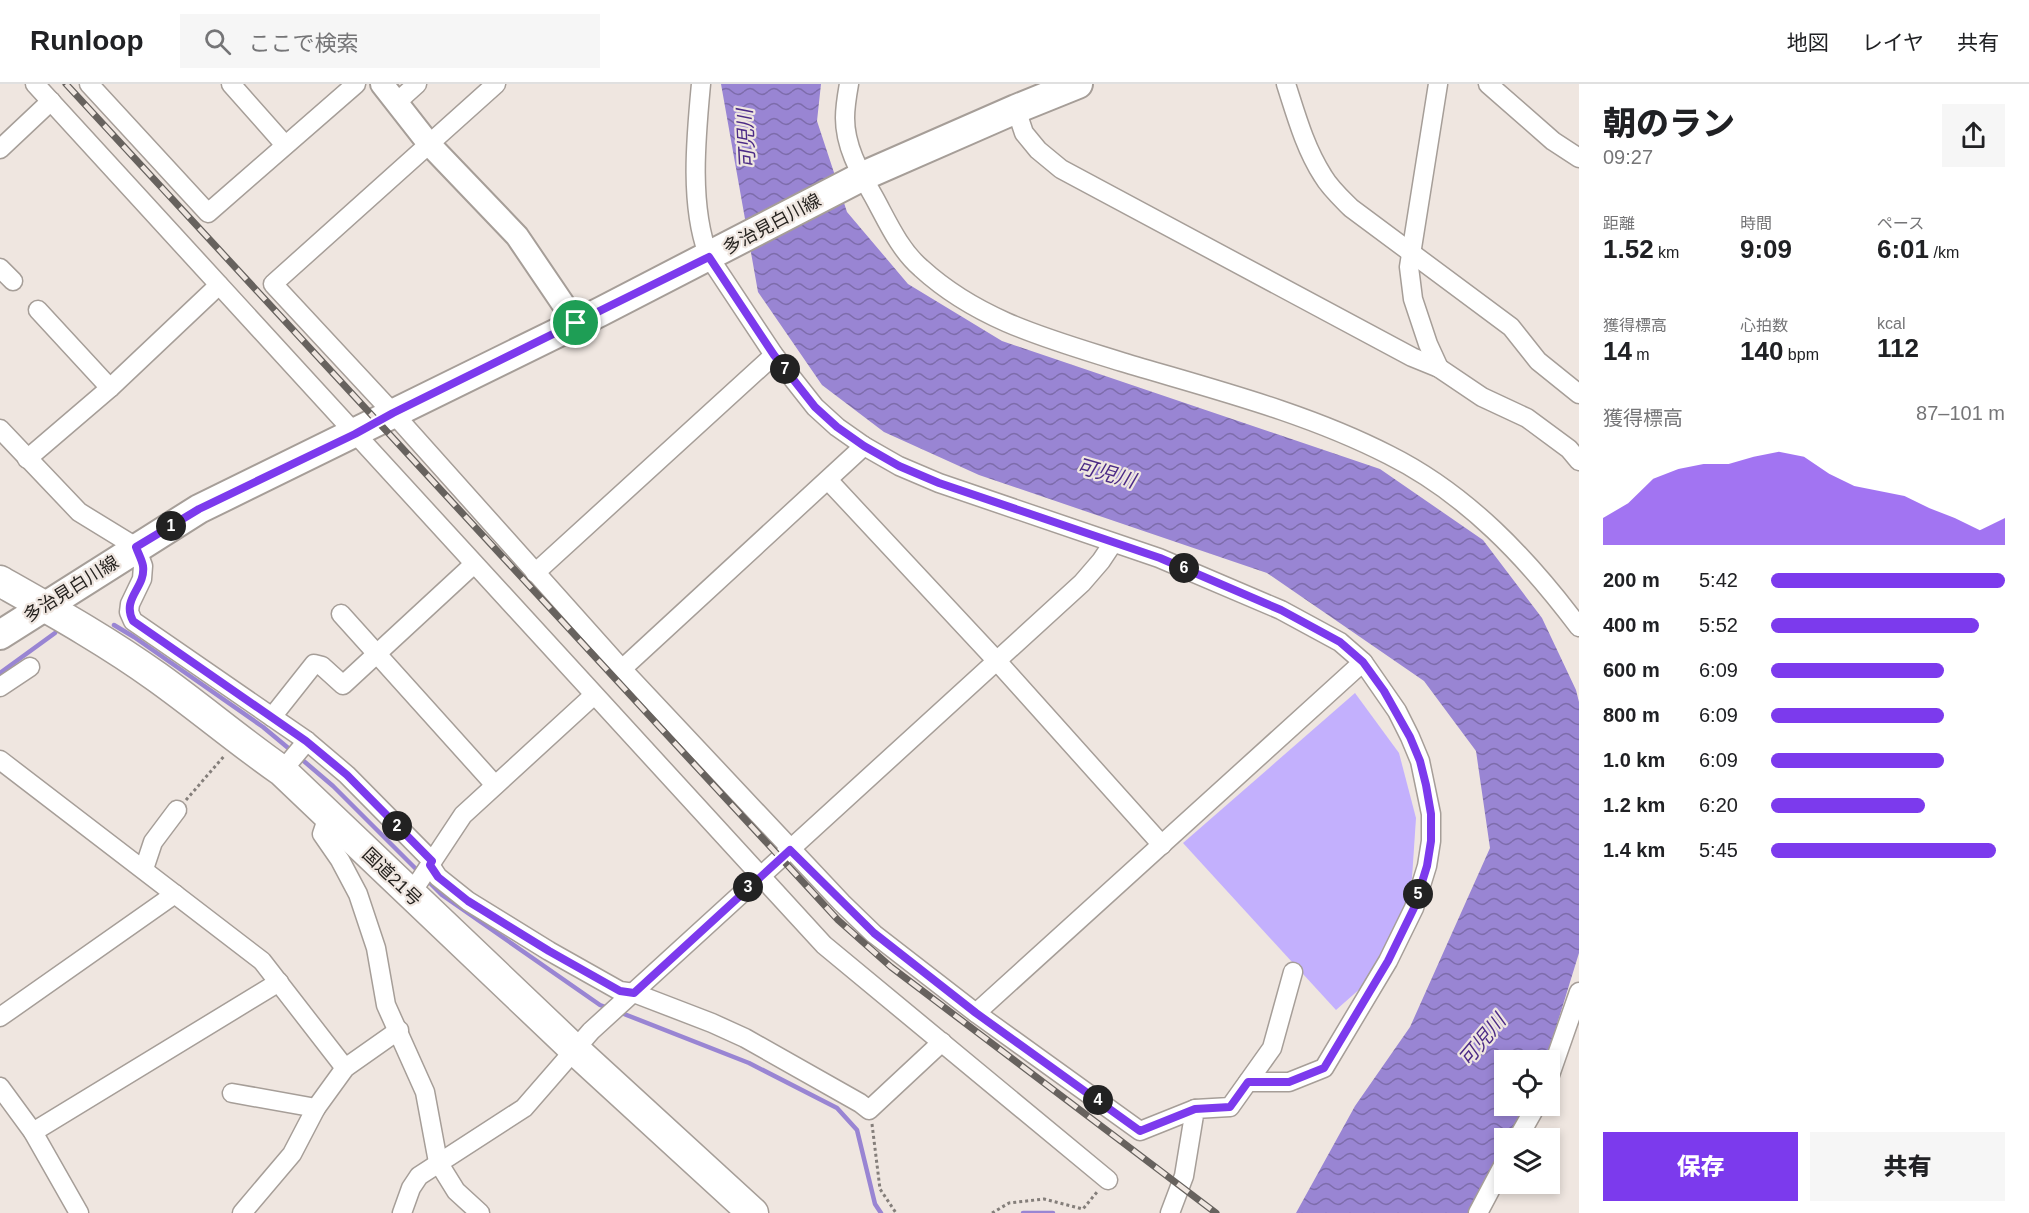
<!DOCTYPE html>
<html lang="ja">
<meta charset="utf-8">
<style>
body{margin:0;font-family:Arial,"Noto Sans JP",sans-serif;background:#f6f6f6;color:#202124;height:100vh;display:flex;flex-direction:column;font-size:22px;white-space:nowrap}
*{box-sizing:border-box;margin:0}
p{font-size:20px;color:#757577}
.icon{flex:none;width:33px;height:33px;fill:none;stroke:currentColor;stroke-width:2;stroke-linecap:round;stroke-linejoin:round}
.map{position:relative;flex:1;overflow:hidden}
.details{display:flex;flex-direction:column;background:#fff;width:450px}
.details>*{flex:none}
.fabs{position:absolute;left:1494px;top:966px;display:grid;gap:12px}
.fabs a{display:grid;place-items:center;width:66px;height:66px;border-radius:0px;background:#fff;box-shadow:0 3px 9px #0003;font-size:30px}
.pin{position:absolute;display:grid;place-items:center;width:51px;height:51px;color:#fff;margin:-26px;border:3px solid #fff;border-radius:50%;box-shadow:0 2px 6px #0007}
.km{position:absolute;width:30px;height:30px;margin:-15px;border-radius:50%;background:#222;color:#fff;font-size:16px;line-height:30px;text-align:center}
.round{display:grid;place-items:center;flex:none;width:63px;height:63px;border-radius:0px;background:#f6f6f6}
.headline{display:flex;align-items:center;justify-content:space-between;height:102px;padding:0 24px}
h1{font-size:33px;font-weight:800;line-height:45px}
.figures{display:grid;grid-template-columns:repeat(3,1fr);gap:9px;height:102px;padding:6px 24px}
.figures div{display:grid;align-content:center}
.figures b{font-size:26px;font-weight:800}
.figures small{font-size:16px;font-weight:400}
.figures p{font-size:16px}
.chart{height:168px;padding:12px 24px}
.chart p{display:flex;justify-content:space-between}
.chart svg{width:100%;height:108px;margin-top:6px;fill:#7c3aed;opacity:.7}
.cta{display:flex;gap:12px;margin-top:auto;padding:12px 24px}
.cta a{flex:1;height:69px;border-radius:0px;background:#7c3aed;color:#fff;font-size:24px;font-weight:800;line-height:69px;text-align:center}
.cta a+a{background:#f6f6f6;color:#202124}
ul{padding:0 24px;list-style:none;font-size:20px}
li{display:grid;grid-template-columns:96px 72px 1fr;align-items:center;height:45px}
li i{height:15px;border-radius:8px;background:#7c3aed}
header{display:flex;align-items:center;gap:36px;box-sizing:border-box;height:84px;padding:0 30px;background:#fff;border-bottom:2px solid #e0e0e0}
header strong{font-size:28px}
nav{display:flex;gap:33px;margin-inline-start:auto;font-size:21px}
.search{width:420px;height:54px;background:#f6f6f6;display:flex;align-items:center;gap:15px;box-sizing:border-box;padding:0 21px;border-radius:0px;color:#757577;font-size:22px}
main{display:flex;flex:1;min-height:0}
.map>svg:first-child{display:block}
.park{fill:#c3b0fd}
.water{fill:url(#water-waves)}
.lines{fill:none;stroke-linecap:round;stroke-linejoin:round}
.stream{stroke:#9985d3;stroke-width:4.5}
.minor-casing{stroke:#a69e98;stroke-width:21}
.tertiary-casing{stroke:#a69e98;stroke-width:26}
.primary-casing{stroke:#a69e98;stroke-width:32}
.trunk-casing{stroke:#a69e98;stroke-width:33}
.path{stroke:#847e7a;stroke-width:3;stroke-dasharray:3 3;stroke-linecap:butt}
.minor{stroke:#fff;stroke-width:18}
.tertiary{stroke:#fff;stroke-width:22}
.primary{stroke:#fff;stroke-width:28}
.trunk{stroke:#fff;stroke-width:30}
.rail-casing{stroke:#67625e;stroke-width:7}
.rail{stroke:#efe6e0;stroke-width:4.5;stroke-dasharray:14;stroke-linecap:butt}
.route-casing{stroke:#fff;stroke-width:12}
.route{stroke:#7c3aed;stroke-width:8}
.labels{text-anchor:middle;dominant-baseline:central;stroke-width:4.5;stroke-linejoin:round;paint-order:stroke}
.street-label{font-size:18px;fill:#25221f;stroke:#efe6e0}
.water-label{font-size:20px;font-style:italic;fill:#4b2a86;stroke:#efe6e0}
</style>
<header>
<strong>Runloop</strong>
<div class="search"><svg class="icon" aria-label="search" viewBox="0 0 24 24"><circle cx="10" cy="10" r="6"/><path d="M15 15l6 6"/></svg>ここで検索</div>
<nav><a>地図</a><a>レイヤ</a><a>共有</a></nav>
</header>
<main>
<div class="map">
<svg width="1579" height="1129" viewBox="0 0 1579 1129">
<defs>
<pattern id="water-waves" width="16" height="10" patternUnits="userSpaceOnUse" patternTransform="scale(1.5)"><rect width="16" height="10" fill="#9985d3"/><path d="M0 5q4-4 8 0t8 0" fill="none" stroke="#7d6cab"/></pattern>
</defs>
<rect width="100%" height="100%" fill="#efe6e0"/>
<path class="park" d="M 1355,609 L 1399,669 L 1416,734 L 1412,794 L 1402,835 L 1371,895 L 1336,926 L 1183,759 Z"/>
<path class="water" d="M 721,0 L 821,0 L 817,37 L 847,128 L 908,200 L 1002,257 L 1380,385 L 1483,456 L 1542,534 L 1576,606 L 1579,618 L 1579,869 L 1546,976 L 1504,976 L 1504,1022 L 1527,1022 L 1510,1054 L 1504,1054 L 1504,1066 L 1474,1129 L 1296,1129 L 1355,1022 L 1410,943 L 1490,764 L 1476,667 L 1424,597 L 1267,489 L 979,391 L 884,348 L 822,301 L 758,208 Z"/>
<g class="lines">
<g class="stream">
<path d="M 114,541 L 134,553 L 263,643 L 293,668"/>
<path d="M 0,589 L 55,549"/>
<path d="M 299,673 L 333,702 L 419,788"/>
<path d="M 427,796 L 442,811 L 600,921 L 608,924"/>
<path d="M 619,928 L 749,979 L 837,1024 L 857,1046 L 875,1120 L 881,1129"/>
<path d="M 1023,1129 L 1053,1129"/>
</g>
<g class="minor-casing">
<g id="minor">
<path d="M 35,0 L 824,861 L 1108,1096"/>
<path d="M 89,0 L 208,129 L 356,0"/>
<path d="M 231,0 L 285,61"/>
<path d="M 496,0 L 273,200 L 393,329 L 622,585 L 842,819 L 874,850 L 976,929 L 1140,1047 L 1195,1025"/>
<path d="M 701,0 C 696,53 689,123 709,173 L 774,271 L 815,323 L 837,343 L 864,362 L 899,382 L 939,399 L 1159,474 L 1281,526 L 1340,558 L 1363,578 L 976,929"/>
<path d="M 849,0 C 847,11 845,23 845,34 C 845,64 861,90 875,115 C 888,139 900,166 921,184 C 979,237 1049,255 1122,278 C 1212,305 1305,328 1389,371 C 1467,410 1527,474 1579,543"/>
<path d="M 1286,0 C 1296,31 1305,64 1323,92 C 1330,104 1341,114 1351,124 L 1511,243 L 1538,277 L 1579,310"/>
<path d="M 1438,0 L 1409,183 L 1413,215 L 1428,260 L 1439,284"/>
<path d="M 1488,0 L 1553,57 L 1579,74"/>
<path d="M 397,18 L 417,0"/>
<path d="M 1016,25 L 1024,49 L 1038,66 L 1061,85 L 1412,273 L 1439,284 L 1482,313 L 1527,334 L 1569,365 L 1579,377"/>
<path d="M 0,65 L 51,17"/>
<path d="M 0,184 L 13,197"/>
<path d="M 38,226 L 110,304"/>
<path d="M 0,345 L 79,428 L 136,463 L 143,482 L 142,495 L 130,520 L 129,528 L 133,537 L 307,657 L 347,691 L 432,777"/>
<path d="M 27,375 L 110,304 L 219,201"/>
<path d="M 828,396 L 996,576 L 1162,761"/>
<path d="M 535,489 L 774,271"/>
<path d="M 341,530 L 495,701"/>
<path d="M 622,585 L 864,362"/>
<path d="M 0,603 L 30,583"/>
<path d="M 272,633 L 314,580 L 322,582 L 343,601 L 474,480"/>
<path d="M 0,676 L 262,877 L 345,984"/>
<path d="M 282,687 L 307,657"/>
<path d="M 328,732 L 322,750 L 340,776 L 358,810 L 376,864 L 386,921 L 425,1008 L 438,1078 L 456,1107 L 480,1129"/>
<path d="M 430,781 L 438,793 L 468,817 L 549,867 L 620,907 L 634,909 L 712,939 L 745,954 L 860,1019 L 869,1026 L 942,958"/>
<path d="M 144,785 L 153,758 L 177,726"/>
<path d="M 410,811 L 463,731 L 594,611"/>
<path d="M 0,933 L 175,810"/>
<path d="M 1550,991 L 1579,908"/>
<path d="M 1248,998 L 1289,998 L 1324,984 L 1388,877 L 1414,824 L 1427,782 L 1431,757 L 1431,730 L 1420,677 L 1410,653 L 1397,627 L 1363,578"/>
<path d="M 0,1003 L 33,1048 L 79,1129"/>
<path d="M 232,1009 L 316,1024 L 345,984 L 399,946"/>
<path d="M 33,1048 L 279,898"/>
<path d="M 1518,1054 L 1536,1022"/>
<path d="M 242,1129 L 292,1070 L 316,1024"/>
<path d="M 402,1129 L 411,1104 L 419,1092 L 524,1024 L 591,947 L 1082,499 L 1101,477 L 1113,459"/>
<path d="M 1170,1129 L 1184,1092 L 1195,1025 L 1230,1023 L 1272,964 L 1293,888"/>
<path d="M 1478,1129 L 1504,1080"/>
</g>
</g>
<g class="tertiary-casing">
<path id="tertiary" d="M 382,0 L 429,60 L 517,152 L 576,239"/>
</g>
<g class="primary-casing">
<path id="primary" d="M 0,551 L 199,425 L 600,228 L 863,92 L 1016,25 L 1078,0"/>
</g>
<g class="trunk-casing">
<path id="trunk" d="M 0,497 C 53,527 107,557 157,593 C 199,623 239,657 282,687 L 574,965 L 753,1129"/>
</g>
<g class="path">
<path d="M 186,716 L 225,671"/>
<path d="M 872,1040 L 880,1105 L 896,1129"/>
<path d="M 992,1129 L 1009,1119 L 1044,1115 L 1083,1125 L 1097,1108"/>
</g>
<use href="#minor" class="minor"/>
<use href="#tertiary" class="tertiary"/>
<use href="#primary" class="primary"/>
<use href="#trunk" class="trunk"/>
<g class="rail-casing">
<path id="rail" d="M 66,0 L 838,836 L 891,883 L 1216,1129"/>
</g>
<use href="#rail" class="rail"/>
</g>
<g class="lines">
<g class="route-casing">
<path id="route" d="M 709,173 L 774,271 L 815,323 L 837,343 L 864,362 L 899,382 L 939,399 L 1160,474 L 1281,526 L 1340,558 L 1363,578 L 1384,607 L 1410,653 L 1420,677 L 1426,701 L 1431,730 L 1431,757 L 1427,782 L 1414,824 L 1388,877 L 1324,984 L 1289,998 L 1248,998 L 1230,1023 L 1195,1025 L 1140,1047 L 976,929 L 874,849 L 790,766 L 634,909 L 620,907 L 549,867 L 468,817 L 438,793 L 430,781 L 432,777 L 347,691 L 306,657 L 133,537 C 121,514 146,504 143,482 C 142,476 138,469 136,463 L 199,425 L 355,350 L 393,329 Z"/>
</g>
<use href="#route" class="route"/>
</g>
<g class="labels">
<g class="street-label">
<text transform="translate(772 140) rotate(-28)">多治見白川線</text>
<text transform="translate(71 505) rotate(-32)">多治見白川線</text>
<text transform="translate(392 793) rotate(44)">国道21号</text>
</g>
<g class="water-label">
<text transform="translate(746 55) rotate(-93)">可児川</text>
<text transform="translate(1106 389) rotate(16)">可児川</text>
<text transform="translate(1482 956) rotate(-50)">可児川</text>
</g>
</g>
</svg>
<div class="fabs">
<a><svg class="icon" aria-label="locate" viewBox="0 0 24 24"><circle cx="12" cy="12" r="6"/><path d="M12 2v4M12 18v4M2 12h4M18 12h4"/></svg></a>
<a><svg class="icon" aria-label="layers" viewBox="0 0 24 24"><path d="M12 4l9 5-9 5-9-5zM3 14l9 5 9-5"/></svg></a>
</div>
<div class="pin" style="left:576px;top:239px;background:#1e9e55"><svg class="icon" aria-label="arrive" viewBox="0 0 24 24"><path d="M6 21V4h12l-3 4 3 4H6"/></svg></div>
<b class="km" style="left:171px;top:442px">1</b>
<b class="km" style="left:397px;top:742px">2</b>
<b class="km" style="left:748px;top:803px">3</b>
<b class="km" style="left:1098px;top:1016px">4</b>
<b class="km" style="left:1418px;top:810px">5</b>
<b class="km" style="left:1184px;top:484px">6</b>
<b class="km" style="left:785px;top:285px">7</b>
</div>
<section class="details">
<div class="headline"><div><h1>朝のラン</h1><p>09:27</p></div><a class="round"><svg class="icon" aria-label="share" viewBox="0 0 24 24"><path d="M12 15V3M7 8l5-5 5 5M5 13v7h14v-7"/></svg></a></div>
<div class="figures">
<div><p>距離</p><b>1.52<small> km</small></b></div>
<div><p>時間</p><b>9:09</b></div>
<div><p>ペース</p><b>6:01<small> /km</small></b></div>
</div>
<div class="figures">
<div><p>獲得標高</p><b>14<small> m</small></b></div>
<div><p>心拍数</p><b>140<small> bpm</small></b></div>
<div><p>kcal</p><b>112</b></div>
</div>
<div class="chart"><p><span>獲得標高</span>87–101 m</p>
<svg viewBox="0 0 160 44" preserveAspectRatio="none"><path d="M0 44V33L10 27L20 17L30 13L40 11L50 11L60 8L70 6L80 8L90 15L100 20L110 22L120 24L130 29L140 33L150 38L160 33V44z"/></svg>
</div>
<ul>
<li><b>200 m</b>5:42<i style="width:100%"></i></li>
<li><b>400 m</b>5:52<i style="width:89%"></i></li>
<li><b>600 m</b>6:09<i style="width:74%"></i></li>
<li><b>800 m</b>6:09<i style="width:74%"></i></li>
<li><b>1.0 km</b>6:09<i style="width:74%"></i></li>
<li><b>1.2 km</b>6:20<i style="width:66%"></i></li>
<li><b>1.4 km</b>5:45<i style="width:96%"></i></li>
</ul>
<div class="cta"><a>保存</a><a>共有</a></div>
</section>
</main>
